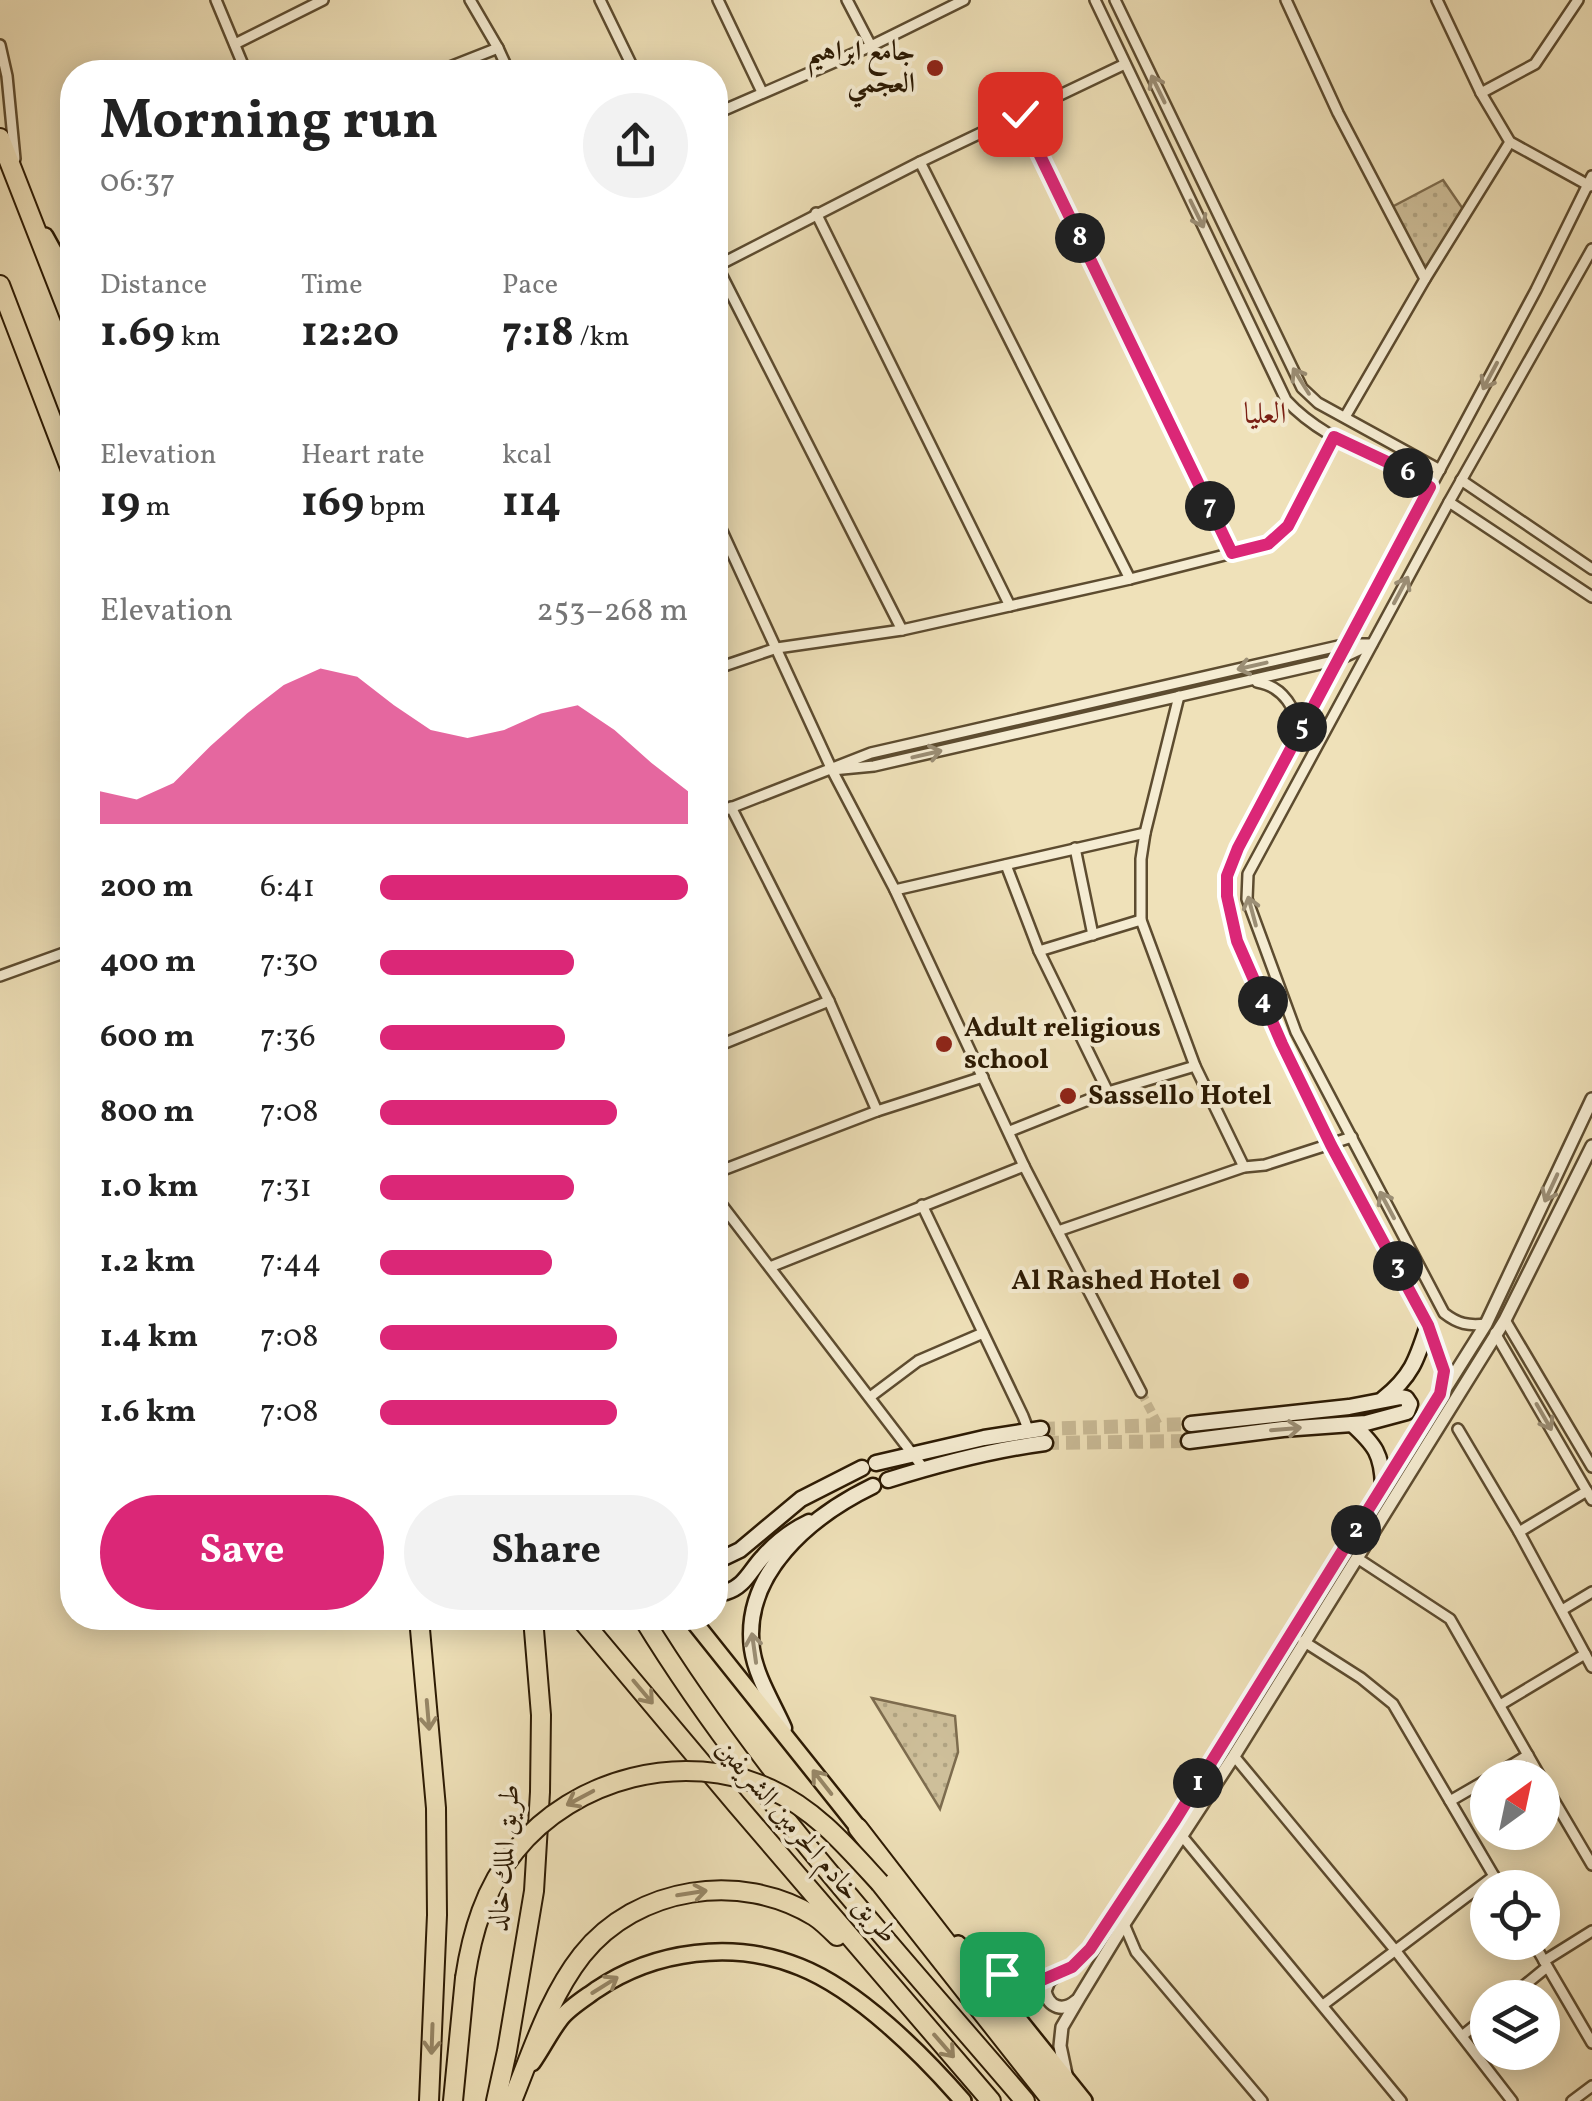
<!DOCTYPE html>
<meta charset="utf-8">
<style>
body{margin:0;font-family:Vollkorn,Amiri,serif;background:#f2f2f2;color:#222;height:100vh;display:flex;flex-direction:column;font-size:38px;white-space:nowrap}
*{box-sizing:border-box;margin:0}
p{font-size:32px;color:#767676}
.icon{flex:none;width:55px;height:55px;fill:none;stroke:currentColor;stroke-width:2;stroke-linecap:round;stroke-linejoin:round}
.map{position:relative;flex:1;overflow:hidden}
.panel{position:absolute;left:60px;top:60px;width:668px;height:1570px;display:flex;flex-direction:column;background:#fff;border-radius:40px;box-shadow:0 5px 25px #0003}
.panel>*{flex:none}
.needle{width:65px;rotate:33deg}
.tools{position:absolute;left:1470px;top:1760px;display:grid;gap:20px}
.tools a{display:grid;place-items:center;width:90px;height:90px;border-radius:50%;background:#fff;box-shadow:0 5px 25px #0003;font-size:50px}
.pin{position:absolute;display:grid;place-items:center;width:85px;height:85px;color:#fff;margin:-42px;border-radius:20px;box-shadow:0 5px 15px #0006}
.km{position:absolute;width:50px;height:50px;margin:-25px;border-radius:50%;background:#222;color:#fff;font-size:28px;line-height:50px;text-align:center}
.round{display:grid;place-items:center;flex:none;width:105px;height:105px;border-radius:52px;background:#f2f2f2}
.overview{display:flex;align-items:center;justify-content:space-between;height:170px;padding:0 40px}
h1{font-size:55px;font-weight:700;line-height:75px}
.metrics{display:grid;grid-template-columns:repeat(3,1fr);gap:15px;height:170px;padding:10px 40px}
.metrics div{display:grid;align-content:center}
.metrics b{font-size:42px;font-weight:700}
.metrics small{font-size:28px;font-weight:400}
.metrics p{font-size:28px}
.chart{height:280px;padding:20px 40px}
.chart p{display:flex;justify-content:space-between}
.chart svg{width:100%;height:180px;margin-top:10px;fill:#db2777;opacity:.7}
.button{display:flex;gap:20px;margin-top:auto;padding:20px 40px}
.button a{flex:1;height:115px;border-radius:60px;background:#db2777;color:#fff;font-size:40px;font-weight:700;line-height:115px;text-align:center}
.button a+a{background:#f2f2f2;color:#222}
ul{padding:0 40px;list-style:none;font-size:32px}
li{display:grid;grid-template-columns:160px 120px 1fr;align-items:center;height:75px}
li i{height:25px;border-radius:12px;background:#db2777}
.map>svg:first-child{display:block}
.green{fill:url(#green-dots);stroke:#7d6c4e;stroke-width:2.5}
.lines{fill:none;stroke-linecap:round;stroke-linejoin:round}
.minor-tunnel{stroke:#c8b995;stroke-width:9;stroke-dasharray:9 4.5;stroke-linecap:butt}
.secondary-tunnel{stroke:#c8b995;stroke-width:14;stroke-dasharray:14 7;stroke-linecap:butt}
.minor-casing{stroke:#5d4c30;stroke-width:14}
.tertiary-casing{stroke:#5d4c30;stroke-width:16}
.secondary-casing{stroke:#2c1a03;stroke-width:19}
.primary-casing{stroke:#2c1a03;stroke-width:20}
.motorway-casing{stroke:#2c1a03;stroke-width:22}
.minor{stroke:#f5ecd2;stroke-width:9}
.tertiary{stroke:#f5ecd2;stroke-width:11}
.secondary{stroke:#f5ecd2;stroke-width:14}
.primary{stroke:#efe1b9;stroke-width:15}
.motorway{stroke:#efe1b9;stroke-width:18}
.motorway-bridge-casing{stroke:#2c1a03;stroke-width:22;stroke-linecap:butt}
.motorway-bridge{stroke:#efe1b9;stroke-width:18}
.oneway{stroke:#9b8e75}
.oneway2{stroke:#978767}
.route-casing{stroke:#fff;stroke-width:20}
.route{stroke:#db2777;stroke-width:12}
.poi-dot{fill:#8f2418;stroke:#f5ecd2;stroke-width:4}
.labels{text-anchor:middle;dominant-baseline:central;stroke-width:8;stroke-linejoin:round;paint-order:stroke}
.poi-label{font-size:28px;font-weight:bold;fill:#2c1a03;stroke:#f5ecd2;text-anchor:end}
.street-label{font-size:28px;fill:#2c1a03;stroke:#f5ecd2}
.neighbourhood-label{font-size:30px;fill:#7a1f14;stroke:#f5ecd2}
</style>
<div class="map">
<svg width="1592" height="2101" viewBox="0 0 1592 2101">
<defs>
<pattern id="green-dots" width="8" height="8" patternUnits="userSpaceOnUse" patternTransform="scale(2.5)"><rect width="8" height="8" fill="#cebf9a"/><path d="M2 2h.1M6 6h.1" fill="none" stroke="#b1a483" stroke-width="1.8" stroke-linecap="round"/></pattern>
</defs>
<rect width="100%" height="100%" fill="#efe1b9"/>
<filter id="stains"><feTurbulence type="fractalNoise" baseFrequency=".002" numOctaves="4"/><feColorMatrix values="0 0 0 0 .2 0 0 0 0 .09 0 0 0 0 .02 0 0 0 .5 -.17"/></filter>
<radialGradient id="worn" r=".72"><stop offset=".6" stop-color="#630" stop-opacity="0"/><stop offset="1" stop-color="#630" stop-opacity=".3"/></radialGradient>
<g class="green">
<path d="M 1443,180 L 1463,209 L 1425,279 L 1390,208 Z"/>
<path d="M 872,1698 L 955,1716 L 958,1752 L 940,1809 Z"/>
</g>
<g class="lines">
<path class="minor-tunnel" d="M 1141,1392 L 1158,1424"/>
<g class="secondary-tunnel">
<path d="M 1041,1429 L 1191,1424"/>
<path d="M 1045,1443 L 1189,1441"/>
</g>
<g class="minor-casing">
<g id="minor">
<path d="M 216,0 L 246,72"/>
<path d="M 470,0 L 498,48 L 509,72"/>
<path d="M 600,0 L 635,72"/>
<path d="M 718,0 L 762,92"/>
<path d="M 847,0 L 871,46"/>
<path d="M 1095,0 L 1286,400 C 1323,441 1383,458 1430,487"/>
<path d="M 1115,0 L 1302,388 L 1318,403 L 1440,470"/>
<path d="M 1286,0 L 1338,113 L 1425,279"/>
<path d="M 1437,0 L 1481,93 L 1510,142 L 1590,186"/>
<path d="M 235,44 L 323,0"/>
<path d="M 0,45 L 7,76 L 15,159"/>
<path d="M 437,72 L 498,48"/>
<path d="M 1481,93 L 1535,64 L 1578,0"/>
<path d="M 1020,113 L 1232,553"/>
<path d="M 715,114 L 871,46 L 964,0"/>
<path d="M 920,162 L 1130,579"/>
<path d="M 816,213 L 1010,606"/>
<path d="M 717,266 L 902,630"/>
<path d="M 715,267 L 920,162 L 1125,64"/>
<path d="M 1345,417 L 1425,279 L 1510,142"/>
<path d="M 1461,480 L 1592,569"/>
<path d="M 1449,502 L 1592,597"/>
<path d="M 715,516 L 832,770 L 895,890 L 1024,1166 L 1141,1392"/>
<path d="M 715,669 L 777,648 L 902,630 L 1130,579 L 1268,544 L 1288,525 L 1334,437"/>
<path d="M 1257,682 C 1282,686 1300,710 1296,735"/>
<path d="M 1179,696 L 1145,833 L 1141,859 L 1141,920 L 1195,1066 L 1244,1167"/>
<path d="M 731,807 L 829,1001 L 877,1111"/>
<path d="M 715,814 L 871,753 L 1347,644 L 1372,644 L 1338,660 L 874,766 L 832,770"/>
<path d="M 1075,848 L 1093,935"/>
<path d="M 1006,865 L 1039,951 L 1108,1092"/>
<path d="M 895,890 L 1145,833"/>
<path d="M 1039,951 L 1141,920"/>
<path d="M 0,976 L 72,950"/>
<path d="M 715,1047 L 829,1001"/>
<path d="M 1010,1131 L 1108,1092 L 1195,1066"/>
<path d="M 715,1173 L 877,1111 L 983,1077"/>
<path d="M 715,1196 L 924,1469"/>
<path d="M 922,1205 L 1023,1416 L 1028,1429"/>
<path d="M 1058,1231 L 1244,1167 L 1265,1165 L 1352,1137"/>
<path d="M 770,1267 L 1024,1166"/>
<path d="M 1505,1320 L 1592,1467"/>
<path d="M 1486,1324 C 1468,1326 1458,1324 1444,1313 L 1296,1032 L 1247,899 L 1248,874 L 1449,502 L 1592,249"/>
<path d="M 1495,1333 L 1592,1500"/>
<path d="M 1440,1394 L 1443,1371 L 1428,1325 L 1331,1145 L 1282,1043 L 1237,941 L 1230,918 L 1227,876 L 1271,785 L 1536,290 L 1592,176"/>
<path d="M 870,1397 L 918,1361 L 983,1333"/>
<path d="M 1458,1429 L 1519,1532 L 1592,1667"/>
<path d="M 1519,1532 L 1587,1491"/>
<path d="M 1357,1558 L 1450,1619 L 1541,1778"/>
<path d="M 1562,1610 L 1592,1592"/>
<path d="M 1303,1641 L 1361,1678 L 1393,1704 L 1501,1888"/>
<path d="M 1500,1705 L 1585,1654"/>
<path d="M 1234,1756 L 1395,1950 L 1512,2101"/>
<path d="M 1490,1778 L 1528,1755"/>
<path d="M 1542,1780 L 1592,1865"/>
<path d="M 1450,1801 L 1488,1779"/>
<path d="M 1182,1836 L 1401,2101"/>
<path d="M 1124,1924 L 1136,1952 L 1262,2101"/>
<path d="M 1533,1942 L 1592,2043"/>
<path d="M 1544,1961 L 1592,1931"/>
<path d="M 1509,1998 L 1547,1967"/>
<path d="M 1323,2005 L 1494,1876"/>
<path d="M 1462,2036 L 1488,2015"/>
<path d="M 1572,2101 L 1592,2086"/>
</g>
</g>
<g class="tertiary-casing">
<g id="tertiary">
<path d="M 971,1953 L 989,1968 L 1013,1979 L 1042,1980 L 1072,1967 L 1091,1949 L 1174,1821 L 1486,1324 L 1592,1099"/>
<path d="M 1055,1976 L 1049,1981 L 1045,1991 C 1049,2008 1063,2012 1076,2001"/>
<path d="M 1067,2079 L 1060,2046 L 1062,2027 L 1079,1998 L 1124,1924 L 1234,1756 L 1505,1320 L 1592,1146"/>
</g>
</g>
<g class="secondary-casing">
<g id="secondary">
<path d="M 1383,1399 C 1412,1376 1417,1359 1428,1325"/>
<path d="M 1352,1424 C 1375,1445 1382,1454 1383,1486"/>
<path d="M 1189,1441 L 1283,1429 L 1366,1423 L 1407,1412 L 1410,1404 L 1406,1398 L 1401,1397 L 1349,1407 L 1191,1424"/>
<path d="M 876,1463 L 984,1438 L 1041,1429"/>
<path d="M 888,1480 C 939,1464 992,1450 1045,1443"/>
<path d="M 715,1562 L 740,1550 L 801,1499 L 862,1468"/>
<path d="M 715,1584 L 726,1592 C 744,1587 750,1571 762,1558 C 776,1542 790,1531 809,1522"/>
<path d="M 784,1728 C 773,1703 756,1677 752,1649 C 742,1573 811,1516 873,1486"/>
</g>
</g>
<g class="primary-casing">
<g id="primary">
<path d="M 45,236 L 72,285"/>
<path d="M 691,1618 L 865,1836"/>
<path d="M 958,1944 L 1084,2101"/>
<path d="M 532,2063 C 542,2049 550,2032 561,2018 C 570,2007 585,1998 596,1990 C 655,1950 734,1940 800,1967 C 858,1990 922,2054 963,2101"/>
</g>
</g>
<g class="motorway-casing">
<g id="motorway">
<path d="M 0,138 L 72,322"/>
<path d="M 0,285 L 72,473"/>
<path d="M 419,1618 L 436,1808 L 437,1915 L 429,2101"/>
<path d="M 580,1618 L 737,1805 L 991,2101"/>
<path d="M 643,1618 C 750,1793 892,1945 1025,2101"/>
<path d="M 858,1828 L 1069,2101"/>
<path d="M 880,1883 L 1052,2101"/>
<path d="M 453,2101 L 465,1978"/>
<path d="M 496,2101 L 507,2051 L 534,1891 L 540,1792 L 541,1715 L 533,1618"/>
<path d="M 512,2101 C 532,2052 549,1997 582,1955 C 637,1886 741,1871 814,1916 C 822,1921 830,1929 837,1936"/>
</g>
</g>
<use href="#minor" class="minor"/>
<use href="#tertiary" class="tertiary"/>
<use href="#secondary" class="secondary"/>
<use href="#primary" class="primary"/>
<use href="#motorway" class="motorway"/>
<g class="motorway-bridge-casing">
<path id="motorway-bridge" d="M 465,1978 C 472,1932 485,1888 515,1851 C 574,1778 684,1749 770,1789 C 816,1810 847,1847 880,1883"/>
</g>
<use href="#motorway-bridge" class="motorway-bridge"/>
</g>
<defs><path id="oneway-shaft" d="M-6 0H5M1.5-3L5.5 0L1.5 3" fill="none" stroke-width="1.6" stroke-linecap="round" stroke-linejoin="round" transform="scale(2.5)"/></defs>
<g class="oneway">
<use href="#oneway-shaft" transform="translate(1158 89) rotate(-116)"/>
<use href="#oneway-shaft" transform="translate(1197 214) rotate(64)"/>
<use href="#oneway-shaft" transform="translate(1490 376) rotate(118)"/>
<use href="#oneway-shaft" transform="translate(1301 381) rotate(-122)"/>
<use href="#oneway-shaft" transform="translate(1401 590) rotate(-62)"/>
<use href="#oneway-shaft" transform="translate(1252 666) rotate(167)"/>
<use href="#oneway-shaft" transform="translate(927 754) rotate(-13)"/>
<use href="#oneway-shaft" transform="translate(1252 911) rotate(-105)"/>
<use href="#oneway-shaft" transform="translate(1551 1188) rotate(115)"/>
<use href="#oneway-shaft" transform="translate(1387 1205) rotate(-118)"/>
<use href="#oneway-shaft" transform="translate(1544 1417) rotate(60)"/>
<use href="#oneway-shaft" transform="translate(1286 1429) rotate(-5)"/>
<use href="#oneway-shaft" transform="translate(754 1648) rotate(-98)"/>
</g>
<g class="oneway2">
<use href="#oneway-shaft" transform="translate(643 1692) rotate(50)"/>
<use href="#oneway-shaft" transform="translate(428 1715) rotate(85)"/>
<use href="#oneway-shaft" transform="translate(822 1782) rotate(-128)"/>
<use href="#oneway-shaft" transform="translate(580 1798) rotate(152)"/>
<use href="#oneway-shaft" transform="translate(692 1893) rotate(-9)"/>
<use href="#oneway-shaft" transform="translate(605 1985) rotate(-32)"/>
<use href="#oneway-shaft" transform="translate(432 2039) rotate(92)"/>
<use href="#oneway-shaft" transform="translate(944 2046) rotate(49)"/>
</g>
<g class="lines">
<g class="route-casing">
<path id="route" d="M 1002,1974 L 1013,1979 L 1042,1980 L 1072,1967 L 1090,1949 L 1174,1822 L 1440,1394 L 1444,1371 L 1428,1325 L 1331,1145 L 1282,1044 L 1237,941 L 1227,896 L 1227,876 L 1238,848 L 1430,487 L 1400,468 L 1334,437 L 1288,526 L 1268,544 L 1232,553 L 1020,114"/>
</g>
<use href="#route" class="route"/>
</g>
<g class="poi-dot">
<circle cx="935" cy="68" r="10"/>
<circle cx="944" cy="1044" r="10"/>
<circle cx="1068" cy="1096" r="10"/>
<circle cx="1241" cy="1281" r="10"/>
</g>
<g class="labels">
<g class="poi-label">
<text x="915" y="52">جامع ابراهيم<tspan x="915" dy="32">العجمي</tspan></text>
<text x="964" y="1028" text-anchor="start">Adult religious<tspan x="964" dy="32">school</tspan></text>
<text x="1088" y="1096" text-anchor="start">Sassello Hotel</text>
<text x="1221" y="1281">Al Rashed Hotel</text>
</g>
<g class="street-label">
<text transform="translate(806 1842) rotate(49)">طريق خادم الحرمين الشريفين</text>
<text transform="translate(505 1858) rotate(-85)">طريق الملك خالد</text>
</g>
<g class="neighbourhood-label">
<text x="1265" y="415">العليا</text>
</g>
</g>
<rect width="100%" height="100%" filter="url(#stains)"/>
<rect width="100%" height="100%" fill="url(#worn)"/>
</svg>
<div class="tools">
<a><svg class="needle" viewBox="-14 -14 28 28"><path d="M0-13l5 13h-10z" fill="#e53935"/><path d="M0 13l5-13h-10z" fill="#767676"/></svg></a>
<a><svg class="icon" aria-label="locate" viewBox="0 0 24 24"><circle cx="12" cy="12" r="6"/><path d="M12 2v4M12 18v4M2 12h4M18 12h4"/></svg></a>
<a><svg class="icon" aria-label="layers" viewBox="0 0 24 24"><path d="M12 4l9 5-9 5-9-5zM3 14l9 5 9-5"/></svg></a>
</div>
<div class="pin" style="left:1002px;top:1974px;background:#1e9e55"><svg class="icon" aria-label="arrive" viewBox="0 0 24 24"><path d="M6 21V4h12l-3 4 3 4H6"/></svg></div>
<div class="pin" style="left:1020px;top:114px;background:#d93025"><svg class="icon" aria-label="check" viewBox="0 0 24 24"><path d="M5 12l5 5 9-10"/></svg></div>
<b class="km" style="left:1198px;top:1783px">1</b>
<b class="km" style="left:1356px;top:1530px">2</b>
<b class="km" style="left:1398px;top:1266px">3</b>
<b class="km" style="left:1263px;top:1001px">4</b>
<b class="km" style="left:1302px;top:727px">5</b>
<b class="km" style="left:1408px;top:473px">6</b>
<b class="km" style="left:1210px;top:506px">7</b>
<b class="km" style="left:1080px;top:238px">8</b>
<section class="panel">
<div class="overview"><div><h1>Morning run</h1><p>06:37</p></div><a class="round"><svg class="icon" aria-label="share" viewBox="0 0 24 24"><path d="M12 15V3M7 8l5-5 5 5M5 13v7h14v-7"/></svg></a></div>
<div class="metrics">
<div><p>Distance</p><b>1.69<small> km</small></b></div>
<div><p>Time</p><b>12:20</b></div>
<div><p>Pace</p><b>7:18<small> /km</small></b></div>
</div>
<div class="metrics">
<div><p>Elevation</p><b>19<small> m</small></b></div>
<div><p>Heart rate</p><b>169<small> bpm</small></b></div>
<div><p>kcal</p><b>114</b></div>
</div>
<div class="chart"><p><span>Elevation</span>253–268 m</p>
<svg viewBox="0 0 160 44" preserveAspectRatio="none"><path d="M0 44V36L10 38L20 34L30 25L40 17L50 10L60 6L70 8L80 15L90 21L100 23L110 21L120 17L130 15L140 21L150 29L160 36V44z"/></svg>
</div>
<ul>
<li><b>200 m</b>6:41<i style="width:100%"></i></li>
<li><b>400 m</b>7:30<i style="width:63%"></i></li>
<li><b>600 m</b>7:36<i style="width:60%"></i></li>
<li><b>800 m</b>7:08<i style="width:77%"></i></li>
<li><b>1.0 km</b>7:31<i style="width:63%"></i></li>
<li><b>1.2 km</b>7:44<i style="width:56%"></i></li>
<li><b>1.4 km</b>7:08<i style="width:77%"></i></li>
<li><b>1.6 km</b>7:08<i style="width:77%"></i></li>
</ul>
<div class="button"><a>Save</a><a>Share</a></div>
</section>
</div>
